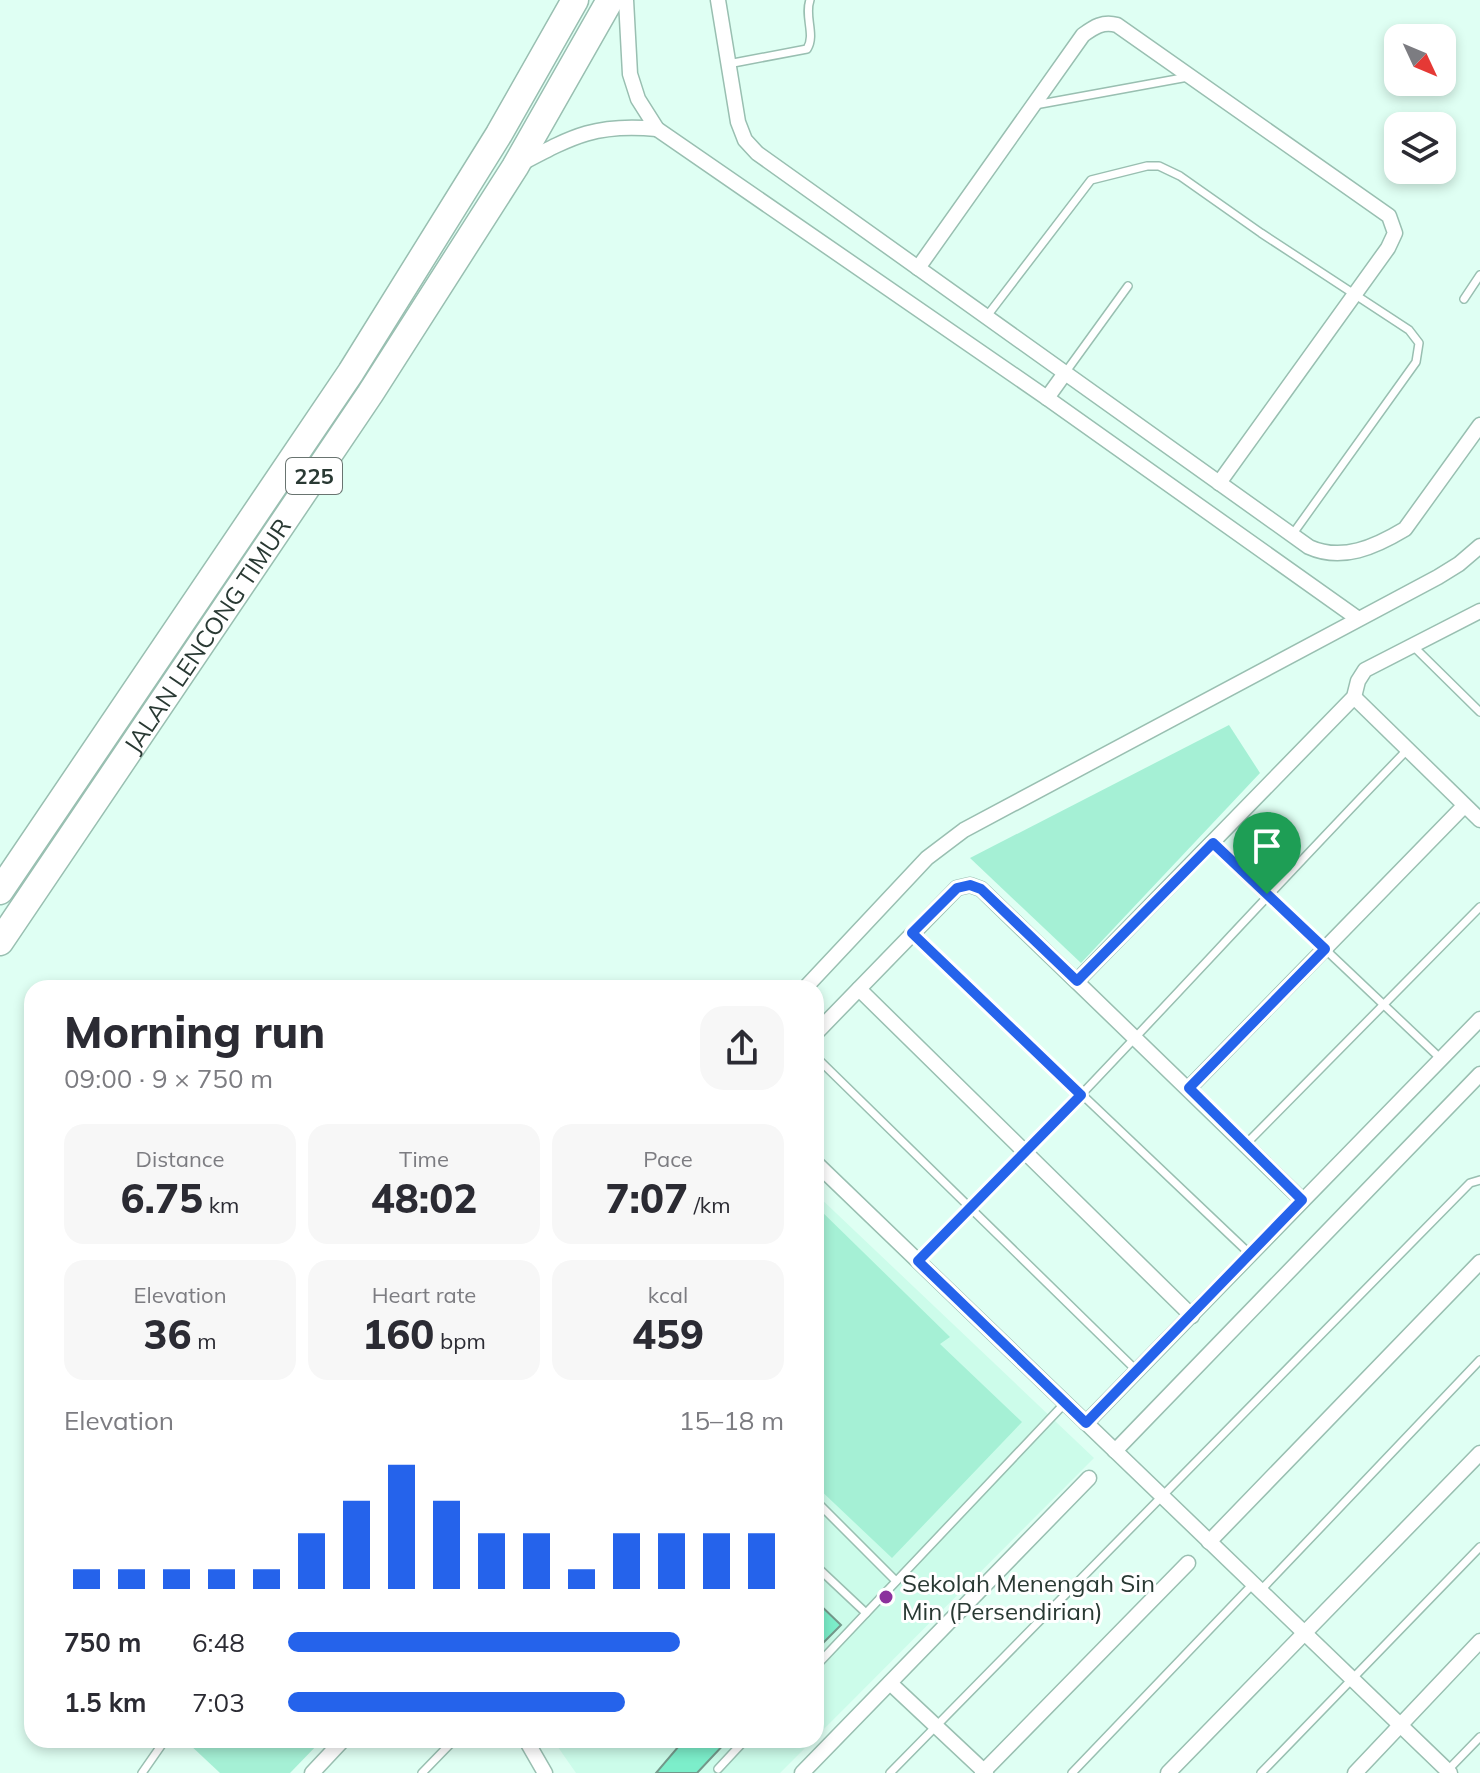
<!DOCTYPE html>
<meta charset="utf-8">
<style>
body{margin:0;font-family:Mulish,sans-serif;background:#f7f7f7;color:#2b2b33;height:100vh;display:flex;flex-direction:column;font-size:30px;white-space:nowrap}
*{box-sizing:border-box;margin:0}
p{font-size:26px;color:#7c7c81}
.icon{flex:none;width:44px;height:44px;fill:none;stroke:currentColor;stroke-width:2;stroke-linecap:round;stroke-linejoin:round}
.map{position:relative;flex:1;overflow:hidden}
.sheet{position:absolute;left:24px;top:980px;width:800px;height:768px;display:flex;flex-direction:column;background:#fff;border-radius:24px;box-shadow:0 4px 12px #0003}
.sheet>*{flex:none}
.needle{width:52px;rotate:134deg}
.buttons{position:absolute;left:1384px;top:24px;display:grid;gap:16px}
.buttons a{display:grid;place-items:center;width:72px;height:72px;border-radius:16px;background:#fff;box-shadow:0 4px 12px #0003;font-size:40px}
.pin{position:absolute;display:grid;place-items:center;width:68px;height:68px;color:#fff;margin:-82px -34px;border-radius:50% 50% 50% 0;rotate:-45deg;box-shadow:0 0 8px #0007}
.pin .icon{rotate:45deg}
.round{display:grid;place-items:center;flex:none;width:84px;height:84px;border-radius:24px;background:#f7f7f7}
.summary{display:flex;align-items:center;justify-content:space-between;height:136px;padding:0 40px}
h1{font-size:44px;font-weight:800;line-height:60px}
.metrics{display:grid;grid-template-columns:repeat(3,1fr);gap:12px;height:136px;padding:8px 40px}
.metrics div{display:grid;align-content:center;border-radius:20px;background:#f7f7f7;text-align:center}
.metrics b{font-size:40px;font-weight:800}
.metrics small{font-size:22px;font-weight:400}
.metrics p{font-size:22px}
.chart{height:224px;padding:16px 40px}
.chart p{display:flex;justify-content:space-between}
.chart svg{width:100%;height:144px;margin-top:8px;stroke:#2563eb;stroke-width:6}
ul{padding:0 40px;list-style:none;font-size:26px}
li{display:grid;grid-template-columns:128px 96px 1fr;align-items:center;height:60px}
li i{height:20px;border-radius:10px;background:#2563eb}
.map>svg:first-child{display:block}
.built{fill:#ccfcea}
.green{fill:#a5f0d5}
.building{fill:#7ceeca;stroke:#73988a;stroke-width:2}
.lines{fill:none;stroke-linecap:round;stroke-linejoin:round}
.lane-casing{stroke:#99bfb1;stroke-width:10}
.street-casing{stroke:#99bfb1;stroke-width:17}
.highway-casing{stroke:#99bfb1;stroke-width:29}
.lane{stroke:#fff;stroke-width:7}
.street{stroke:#fff;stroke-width:14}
.highway{stroke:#fff;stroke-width:26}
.route-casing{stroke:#fff;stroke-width:16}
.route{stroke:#2563eb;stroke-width:10}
.poi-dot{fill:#8b329d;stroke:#fff;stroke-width:3}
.labels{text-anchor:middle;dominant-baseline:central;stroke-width:6;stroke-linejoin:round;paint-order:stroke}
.shield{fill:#fff;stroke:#697470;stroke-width:2}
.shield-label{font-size:22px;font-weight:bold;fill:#293933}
.street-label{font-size:24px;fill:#293933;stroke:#fff}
.poi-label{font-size:24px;fill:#293933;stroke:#fff;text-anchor:start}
</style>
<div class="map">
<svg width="1480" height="1773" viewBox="0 0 1480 1773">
<rect width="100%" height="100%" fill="#dffff3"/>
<g class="built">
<path d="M 816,1194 L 1094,1458 L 816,1737 Z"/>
<path d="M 553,1740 L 813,1740 L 780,1773 L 576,1773 Z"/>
</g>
<g class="green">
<path d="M 1229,725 L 1260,773 L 1081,963 L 970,858 Z"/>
<path d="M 816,1206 L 950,1337 L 940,1344 L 1022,1422 L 892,1558 L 816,1486 Z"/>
<path d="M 191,1740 L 322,1740 L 290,1773 L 220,1773 L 188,1743 Z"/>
</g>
<g class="building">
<path d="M 816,1601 L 841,1625 L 816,1650 Z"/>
<path d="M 684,1740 L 728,1740 L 697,1773 L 656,1773 Z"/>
</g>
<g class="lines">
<g class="lane-casing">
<g id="lane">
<path d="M 728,64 L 807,49 C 816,35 804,16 810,0"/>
<path d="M 1035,105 L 1188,77"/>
<path d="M 1464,299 L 1480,275"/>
<path d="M 987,316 L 1091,180 L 1147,166 L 1159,166 L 1180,176 L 1261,233 L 1409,330 L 1419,343 L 1416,362 L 1292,535"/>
<path d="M 1065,373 L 1128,286"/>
<path d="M 1413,646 L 1480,712"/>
<path d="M 1213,843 L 1441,1059"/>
<path d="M 913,934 L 1251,1255"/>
<path d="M 816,1057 L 1137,1371"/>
<path d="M 1245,1145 L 1480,907"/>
<path d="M 918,1261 C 1086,1096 1243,919 1407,750"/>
<path d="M 816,1501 L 896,1581"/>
<path d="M 816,1566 L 866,1613"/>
<path d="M 1261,1590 L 1480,1360"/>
<path d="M 816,1666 L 1065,1403"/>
<path d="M 718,1769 L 745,1740"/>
<path d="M 1447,1771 L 1480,1737"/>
<path d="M 142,1773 L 165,1740"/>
<path d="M 422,1773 L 454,1740"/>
<path d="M 890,1773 L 1470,1183 L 1480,1180"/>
<path d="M 1072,1773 L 1253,1584"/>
<path d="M 1261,1773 L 1480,1547"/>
</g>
</g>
<g class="street-casing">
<g id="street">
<path d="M 626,0 L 630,74 L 638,99 L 657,129 L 1047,398 L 1357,618"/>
<path d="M 718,0 L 738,122 L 745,140 L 757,153 L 1309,547 C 1342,562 1375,547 1405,529 L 1480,425"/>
<path d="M 522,163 C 573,136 597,123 657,129"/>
<path d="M 918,268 L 1083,35 C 1094,27 1103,21 1117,25 L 1389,216 L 1395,233 L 1388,248 L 1219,483"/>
<path d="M 1047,398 L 1065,373"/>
<path d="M 1354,697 L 1480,820"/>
<path d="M 1077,981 L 1354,697 L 1358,681 L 1365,670 L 1480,611"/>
<path d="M 805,988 L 927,858 L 964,830 L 1438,577 L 1459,564 L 1480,546"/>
<path d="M 859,989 L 1192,1316"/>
<path d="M 816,1033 L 957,888 L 970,885 L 981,889 L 1302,1200"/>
<path d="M 1189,1088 L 1464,806"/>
<path d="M 816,1163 L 1450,1773"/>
<path d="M 1086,1423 L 1480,1019"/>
<path d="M 1115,1451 L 1480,1074"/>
<path d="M 1209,1542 L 1480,1262"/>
<path d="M 890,1683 L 986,1773"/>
<path d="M 526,1740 L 545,1773"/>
<path d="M 312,1773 L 343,1740"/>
<path d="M 802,1773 L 1089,1478"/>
<path d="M 982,1773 L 1188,1563"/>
<path d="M 1168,1773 L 1480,1453"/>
<path d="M 1355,1773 L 1480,1641"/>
</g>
</g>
<g class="highway-casing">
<g id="highway">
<path d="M 0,891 L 351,372 L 499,134 L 575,0"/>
<path id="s1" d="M 0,942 L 370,394 L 515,167 L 610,0"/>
</g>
</g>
<use href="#lane" class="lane"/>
<use href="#street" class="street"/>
<use href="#highway" class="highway"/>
</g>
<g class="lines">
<g class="route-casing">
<path id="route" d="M 1213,843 L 1325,949 L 1189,1088 L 1302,1200 L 1086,1423 L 918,1261 L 1081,1095 L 912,933 L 957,888 L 970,885 L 981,889 L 1077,981 Z"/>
</g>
<use href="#route" class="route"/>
</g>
<circle class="poi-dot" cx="886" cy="1597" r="8"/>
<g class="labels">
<rect class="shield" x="286" y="458" width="56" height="36" rx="6"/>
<g class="shield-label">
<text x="314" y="476">225</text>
</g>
<g class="street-label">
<text stroke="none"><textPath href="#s1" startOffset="370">JALAN LENCONG TIMUR</textPath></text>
</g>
<g class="poi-label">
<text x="902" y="1583">Sekolah Menengah Sin<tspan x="902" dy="28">Min (Persendirian)</tspan></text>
</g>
</g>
</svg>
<div class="buttons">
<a><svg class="needle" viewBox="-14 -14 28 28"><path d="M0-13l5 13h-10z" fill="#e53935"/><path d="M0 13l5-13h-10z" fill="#7c7c81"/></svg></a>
<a><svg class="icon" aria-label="layers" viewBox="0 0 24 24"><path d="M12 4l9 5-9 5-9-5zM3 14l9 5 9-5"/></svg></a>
</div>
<div class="pin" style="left:1267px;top:894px;background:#1e9e55"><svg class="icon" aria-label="arrive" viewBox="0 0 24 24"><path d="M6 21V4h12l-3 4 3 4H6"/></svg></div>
<section class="sheet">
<div class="summary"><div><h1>Morning run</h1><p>09:00 · 9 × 750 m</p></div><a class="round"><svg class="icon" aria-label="share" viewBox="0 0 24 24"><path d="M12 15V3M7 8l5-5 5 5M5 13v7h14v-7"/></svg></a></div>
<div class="metrics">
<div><p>Distance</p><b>6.75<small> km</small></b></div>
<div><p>Time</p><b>48:02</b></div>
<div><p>Pace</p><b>7:07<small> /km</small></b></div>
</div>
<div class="metrics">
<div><p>Elevation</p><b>36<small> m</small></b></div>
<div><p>Heart rate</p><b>160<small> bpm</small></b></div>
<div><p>kcal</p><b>459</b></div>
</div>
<div class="chart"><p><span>Elevation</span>15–18 m</p>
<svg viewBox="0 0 160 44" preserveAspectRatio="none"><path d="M5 44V38M15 44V38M25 44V38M35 44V38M45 44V38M55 44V27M65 44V17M75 44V6M85 44V17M95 44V27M105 44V27M115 44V38M125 44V27M135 44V27M145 44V27M155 44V27"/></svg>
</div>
<ul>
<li><b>750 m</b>6:48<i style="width:79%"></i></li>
<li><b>1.5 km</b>7:03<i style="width:68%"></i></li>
</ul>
</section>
</div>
